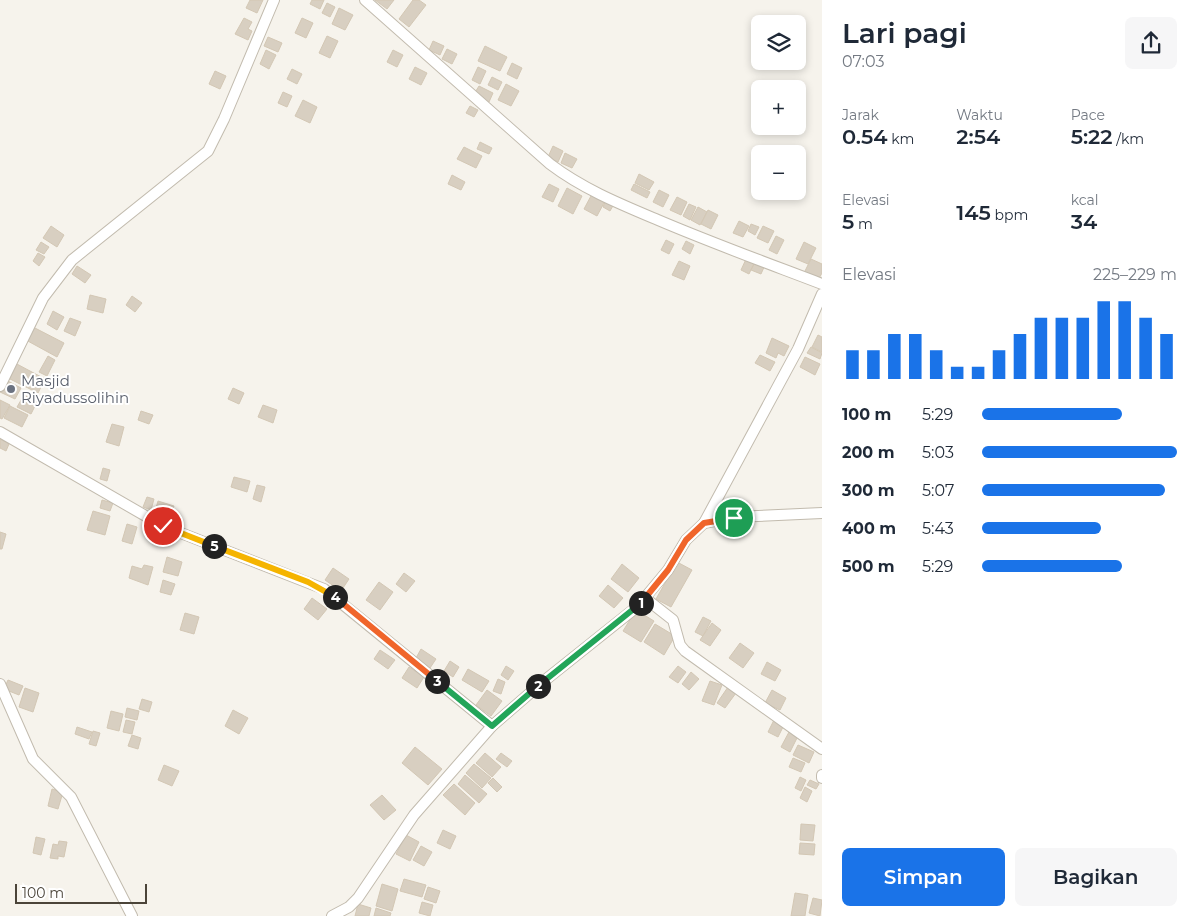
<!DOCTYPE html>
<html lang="id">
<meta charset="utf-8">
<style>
body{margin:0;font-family:Montserrat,sans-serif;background:#f6f6f7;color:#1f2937;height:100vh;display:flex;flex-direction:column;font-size:19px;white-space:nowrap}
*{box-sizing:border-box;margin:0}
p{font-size:16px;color:#747a83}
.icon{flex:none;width:28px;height:28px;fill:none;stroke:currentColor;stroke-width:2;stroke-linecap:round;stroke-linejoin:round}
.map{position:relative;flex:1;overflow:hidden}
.side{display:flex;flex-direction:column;background:#fff;width:375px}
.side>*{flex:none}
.controls{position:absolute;left:751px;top:15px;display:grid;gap:10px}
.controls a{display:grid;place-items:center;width:55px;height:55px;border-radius:8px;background:#fff;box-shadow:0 2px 8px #0003;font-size:25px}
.scale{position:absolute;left:15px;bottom:12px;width:132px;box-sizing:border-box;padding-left:5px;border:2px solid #4b4439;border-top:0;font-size:14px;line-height:18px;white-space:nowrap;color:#4b4439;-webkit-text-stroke:4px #fff;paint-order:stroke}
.pin{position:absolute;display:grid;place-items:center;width:42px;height:42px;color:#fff;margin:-21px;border:2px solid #fff;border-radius:50%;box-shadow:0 1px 5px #0007}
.km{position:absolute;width:25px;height:25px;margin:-12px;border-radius:50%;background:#222;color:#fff;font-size:14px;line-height:25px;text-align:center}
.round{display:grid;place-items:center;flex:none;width:52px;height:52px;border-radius:8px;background:#f6f6f7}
.overview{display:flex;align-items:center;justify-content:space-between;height:85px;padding:0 20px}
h1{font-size:28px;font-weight:600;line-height:38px}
.stats{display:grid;grid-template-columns:repeat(3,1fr);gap:8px;height:85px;padding:5px 20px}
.stats div{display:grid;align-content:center}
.stats b{font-size:21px;font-weight:600}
.stats small{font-size:14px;font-weight:400}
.stats p{font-size:14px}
.chart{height:140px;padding:10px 20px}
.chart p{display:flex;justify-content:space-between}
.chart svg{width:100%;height:90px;margin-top:5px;stroke:#1a73e8;stroke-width:6}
.action{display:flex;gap:10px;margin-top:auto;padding:10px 20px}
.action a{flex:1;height:58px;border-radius:8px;background:#1a73e8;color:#fff;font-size:20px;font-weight:600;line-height:58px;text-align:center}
.action a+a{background:#f6f6f7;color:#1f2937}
ul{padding:0 20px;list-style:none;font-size:16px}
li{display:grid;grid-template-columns:80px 60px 1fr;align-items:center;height:38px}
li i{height:12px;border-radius:6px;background:#1a73e8}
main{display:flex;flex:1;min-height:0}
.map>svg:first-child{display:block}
.building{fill:#d8cfc1;stroke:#d3c7b4}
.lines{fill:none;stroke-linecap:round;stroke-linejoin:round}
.minor-casing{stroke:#c2bbae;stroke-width:12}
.minor{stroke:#fff;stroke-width:10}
.split-1-casing{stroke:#fff;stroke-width:10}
.split-2-casing{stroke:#fff;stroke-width:10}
.split-3-casing{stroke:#fff;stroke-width:10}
.split-4-casing{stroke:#fff;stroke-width:10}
.split-5-casing{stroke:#fff;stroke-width:10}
.split-6-casing{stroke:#fff;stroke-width:10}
.split-1{stroke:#f0652b;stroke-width:6}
.split-2{stroke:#22a559;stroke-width:6}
.split-3{stroke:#22a559;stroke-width:6}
.split-4{stroke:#f0652b;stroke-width:6}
.split-5{stroke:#f5b400;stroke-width:6}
.split-6{stroke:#f5b400;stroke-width:6}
.worship-dot{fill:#6b7280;stroke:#fff;stroke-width:2}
.labels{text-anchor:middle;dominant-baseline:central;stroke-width:4;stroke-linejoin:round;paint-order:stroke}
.worship-label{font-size:15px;fill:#5b616d;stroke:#fff;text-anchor:start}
</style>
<main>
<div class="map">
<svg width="822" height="916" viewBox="0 0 822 916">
<rect width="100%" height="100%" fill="#f6f3ec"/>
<g class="building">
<path d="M 250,0 L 263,0 L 257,13 L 246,8 Z"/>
<path d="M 312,0 L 324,0 L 320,9 L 310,4 Z"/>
<path d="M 375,0 L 394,0 L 387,9 Z"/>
<path d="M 413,0 L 419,0 L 426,5 L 409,27 L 399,19 Z"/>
<path d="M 327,3 L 335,7 L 330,17 L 322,13 Z"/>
<path d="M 339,8 L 353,15 L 345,30 L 332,24 Z"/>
<path d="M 244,18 L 252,22 L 248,29 L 252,31 L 248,40 L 235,34 Z"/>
<path d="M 302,18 L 313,23 L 306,38 L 295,33 Z"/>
<path d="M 327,36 L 338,41 L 330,58 L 319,53 Z"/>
<path d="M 268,37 L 282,43 L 278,52 L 264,46 Z"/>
<path d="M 433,41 L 444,46 L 440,55 L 429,50 Z"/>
<path d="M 485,46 L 507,57 L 500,71 L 478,61 Z"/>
<path d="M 447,49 L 457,54 L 452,64 L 442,59 Z"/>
<path d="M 266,50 L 276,55 L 269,69 L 260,64 Z"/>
<path d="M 393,50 L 403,55 L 397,67 L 387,62 Z"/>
<path d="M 512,63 L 522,68 L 517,79 L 507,74 Z"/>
<path d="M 415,67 L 427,73 L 421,85 L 409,79 Z"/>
<path d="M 478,67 L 486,71 L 480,84 L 472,80 Z"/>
<path d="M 292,69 L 302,74 L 297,84 L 287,79 Z"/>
<path d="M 215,71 L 226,76 L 220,89 L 209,84 Z"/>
<path d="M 492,77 L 502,82 L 498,90 L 488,85 Z"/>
<path d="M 506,84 L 519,91 L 511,106 L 498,100 Z"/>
<path d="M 479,86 L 493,93 L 489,102 L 474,94 Z"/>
<path d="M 283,92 L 292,96 L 287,107 L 278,103 Z"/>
<path d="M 303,100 L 317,107 L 310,123 L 295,116 Z"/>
<path d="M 470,106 L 478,110 L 474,117 L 466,113 Z"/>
<path d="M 480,142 L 492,148 L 489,154 L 477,149 Z"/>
<path d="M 553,146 L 563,151 L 558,162 L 548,157 Z"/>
<path d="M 464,147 L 482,156 L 476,168 L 457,159 Z"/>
<path d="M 565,153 L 577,159 L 572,168 L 561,163 Z"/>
<path d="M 639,174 L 654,182 L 649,190 L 635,183 Z"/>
<path d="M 452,175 L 465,182 L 461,190 L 448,184 Z"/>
<path d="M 549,184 L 559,189 L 553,202 L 542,197 Z"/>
<path d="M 634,184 L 650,192 L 647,198 L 631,190 Z"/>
<path d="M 567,188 L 582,196 L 573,214 L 558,206 Z"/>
<path d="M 659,190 L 669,195 L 663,207 L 653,202 Z"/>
<path d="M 592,194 L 605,201 L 597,216 L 584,209 Z"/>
<path d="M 677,197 L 687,202 L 681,215 L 670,210 Z"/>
<path d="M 606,200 L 614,204 L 610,211 L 603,207 Z"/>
<path d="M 689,204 L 696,207 L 690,220 L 683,216 Z"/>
<path d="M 698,207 L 707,212 L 700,225 L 691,220 Z"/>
<path d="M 708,210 L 718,215 L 711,229 L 701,224 Z"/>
<path d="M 739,221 L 749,226 L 743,237 L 733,233 Z"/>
<path d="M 751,224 L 759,227 L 755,235 L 748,231 Z"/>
<path d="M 51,226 L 64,235 L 57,247 L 43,238 Z"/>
<path d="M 763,226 L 774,231 L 768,243 L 757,238 Z"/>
<path d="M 776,236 L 784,240 L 777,254 L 769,250 Z"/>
<path d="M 666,240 L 674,244 L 669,254 L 661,250 Z"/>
<path d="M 686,241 L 694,245 L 690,254 L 682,249 Z"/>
<path d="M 41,242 L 49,247 L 44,254 L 36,250 Z"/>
<path d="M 804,242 L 816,248 L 808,264 L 796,259 Z"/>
<path d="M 38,253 L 45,257 L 39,266 L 33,261 Z"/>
<path d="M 747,257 L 755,261 L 749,274 L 741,270 Z"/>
<path d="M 811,259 L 822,264 L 822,273 L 818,280 L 804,273 Z"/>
<path d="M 679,261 L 690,266 L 684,280 L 672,275 Z"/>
<path d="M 756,261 L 765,265 L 761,274 L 751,270 Z"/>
<path d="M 77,266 L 91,275 L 85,283 L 72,274 Z"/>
<path d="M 90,295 L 106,299 L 103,313 L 87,309 Z"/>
<path d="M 132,296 L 142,303 L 135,312 L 126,305 Z"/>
<path d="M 53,311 L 64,317 L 57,330 L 47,324 Z"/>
<path d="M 70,318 L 81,322 L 75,336 L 64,331 Z"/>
<path d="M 33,327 L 64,343 L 57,357 L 26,340 Z"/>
<path d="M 818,335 L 822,337 L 822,352 L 812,347 Z"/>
<path d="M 772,338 L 789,346 L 784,356 L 778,353 L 776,358 L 766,353 Z"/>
<path d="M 811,347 L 822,353 L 820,359 L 807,353 Z"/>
<path d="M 760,355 L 775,362 L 770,371 L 755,363 Z"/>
<path d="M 48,356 L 55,360 L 47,376 L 39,372 Z"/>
<path d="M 805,357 L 820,364 L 815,375 L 800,367 Z"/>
<path d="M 15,363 L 45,379 L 38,393 L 8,378 Z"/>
<path d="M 6,380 L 21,388 L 15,399 L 0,392 Z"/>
<path d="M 233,388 L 244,393 L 239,404 L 228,399 Z"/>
<path d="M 24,395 L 37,402 L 31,414 L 17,407 Z"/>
<path d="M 0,400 L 10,405 L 2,419 L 0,418 Z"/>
<path d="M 263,405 L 277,410 L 273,423 L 258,417 Z"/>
<path d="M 10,406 L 28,415 L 22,427 L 4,418 Z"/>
<path d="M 141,411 L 153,415 L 149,424 L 138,420 Z"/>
<path d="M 112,424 L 124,427 L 119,446 L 106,442 Z"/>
<path d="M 0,439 L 9,444 L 6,451 L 0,448 Z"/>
<path d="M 103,468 L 110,470 L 107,481 L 100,479 Z"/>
<path d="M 234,477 L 250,481 L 247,492 L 231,487 Z"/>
<path d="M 257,485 L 265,487 L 261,502 L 253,499 Z"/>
<path d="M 147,497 L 154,499 L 151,510 L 143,507 Z"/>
<path d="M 102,500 L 113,503 L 110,511 L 100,508 Z"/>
<path d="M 158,501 L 174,506 L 171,516 L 155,512 Z"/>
<path d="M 93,511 L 110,516 L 105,535 L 87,530 Z"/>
<path d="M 127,524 L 137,527 L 132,544 L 122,541 Z"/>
<path d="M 0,532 L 6,534 L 2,549 L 0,549 Z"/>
<path d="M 167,557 L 182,562 L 178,576 L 163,572 Z"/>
<path d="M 677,562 L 692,570 L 671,607 L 656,599 Z"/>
<path d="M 622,564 L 639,578 L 628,592 L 611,579 Z"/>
<path d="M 144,565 L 153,567 L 148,585 L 129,578 L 132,566 L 142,569 Z"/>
<path d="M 333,568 L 349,579 L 341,591 L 325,580 Z"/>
<path d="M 404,573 L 415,581 L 406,592 L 396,584 Z"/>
<path d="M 163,580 L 175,584 L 171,595 L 160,592 Z"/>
<path d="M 379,582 L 393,592 L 380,610 L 366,600 Z"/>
<path d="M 608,585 L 623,598 L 614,608 L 599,596 Z"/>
<path d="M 312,598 L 327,609 L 318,620 L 304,609 Z"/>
<path d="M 636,610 L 654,621 L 641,642 L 623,631 Z"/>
<path d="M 185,613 L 199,617 L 194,634 L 180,630 Z"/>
<path d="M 703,617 L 711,621 L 703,636 L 695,632 Z"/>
<path d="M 712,623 L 721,630 L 710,646 L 700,640 Z"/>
<path d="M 655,624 L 675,636 L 664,655 L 644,642 Z"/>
<path d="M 740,643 L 754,653 L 743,668 L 729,658 Z"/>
<path d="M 421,649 L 436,659 L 430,668 L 416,658 Z"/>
<path d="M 380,650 L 395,660 L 388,669 L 374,659 Z"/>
<path d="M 450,661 L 459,667 L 453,677 L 444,671 Z"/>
<path d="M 767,662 L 781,670 L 775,681 L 761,674 Z"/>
<path d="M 506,666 L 514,671 L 508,680 L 501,675 Z"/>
<path d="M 678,666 L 686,672 L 678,683 L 669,677 Z"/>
<path d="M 409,667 L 424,677 L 417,688 L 402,678 Z"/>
<path d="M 468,669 L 489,681 L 482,692 L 462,680 Z"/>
<path d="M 691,672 L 699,679 L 689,690 L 682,684 Z"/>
<path d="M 498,679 L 505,682 L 501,694 L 493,691 Z"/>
<path d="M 8,680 L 23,686 L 19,695 L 4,689 Z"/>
<path d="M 710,681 L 722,685 L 714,705 L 702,701 Z"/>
<path d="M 728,687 L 736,693 L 725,708 L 717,703 Z"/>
<path d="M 25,688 L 39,693 L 33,712 L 19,707 Z"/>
<path d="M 487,690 L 502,701 L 491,716 L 476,705 Z"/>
<path d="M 772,690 L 786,698 L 780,710 L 765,703 Z"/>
<path d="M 142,699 L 152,702 L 149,712 L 139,709 Z"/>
<path d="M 127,708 L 139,711 L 137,720 L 125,717 Z"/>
<path d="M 233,710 L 248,718 L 239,734 L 225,726 Z"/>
<path d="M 111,711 L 123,714 L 119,731 L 107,728 Z"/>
<path d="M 126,720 L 135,722 L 132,734 L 123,732 Z"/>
<path d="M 774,720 L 784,725 L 778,737 L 768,732 Z"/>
<path d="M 77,727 L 92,732 L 89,739 L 75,734 Z"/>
<path d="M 93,731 L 100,733 L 96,746 L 89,744 Z"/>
<path d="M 789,732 L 798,736 L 790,752 L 781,747 Z"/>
<path d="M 132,735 L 141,738 L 138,749 L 128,746 Z"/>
<path d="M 798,745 L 814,752 L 809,763 L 793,755 Z"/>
<path d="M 415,747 L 442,769 L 428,785 L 402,763 Z"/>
<path d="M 485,753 L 501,767 L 492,777 L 476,763 Z"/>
<path d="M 501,753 L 512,761 L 507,767 L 496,759 Z"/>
<path d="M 793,758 L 805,763 L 801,772 L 789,767 Z"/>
<path d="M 474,764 L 491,778 L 482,788 L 466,773 Z"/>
<path d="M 164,765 L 179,771 L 172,786 L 158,780 Z"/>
<path d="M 465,775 L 487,794 L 479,803 L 458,784 Z"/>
<path d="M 800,777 L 806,780 L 801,791 L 795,788 Z"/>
<path d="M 493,778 L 502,787 L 497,792 L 488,783 Z"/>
<path d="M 810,780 L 819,784 L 816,789 L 807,785 Z"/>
<path d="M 454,784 L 475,803 L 465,815 L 443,795 Z"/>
<path d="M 805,787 L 812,791 L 807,802 L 800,798 Z"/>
<path d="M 52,789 L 63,792 L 58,809 L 48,806 Z"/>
<path d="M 382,795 L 396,810 L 384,820 L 370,805 Z"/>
<path d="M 801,824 L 815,825 L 813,841 L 800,840 Z"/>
<path d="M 443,830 L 456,836 L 450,849 L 437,843 Z"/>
<path d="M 406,835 L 419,842 L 410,861 L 396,854 Z"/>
<path d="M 36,837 L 45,839 L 41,855 L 33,853 Z"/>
<path d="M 59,841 L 67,842 L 64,857 L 58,856 L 58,859 L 50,858 L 53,844 L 58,845 Z"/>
<path d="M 800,843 L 815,844 L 814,855 L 799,854 Z"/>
<path d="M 421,846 L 432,852 L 424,866 L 413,860 Z"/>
<path d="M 404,879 L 426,885 L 422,897 L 400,891 Z"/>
<path d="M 382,884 L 398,889 L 392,911 L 376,906 Z"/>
<path d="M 428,887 L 440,891 L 436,903 L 424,899 Z"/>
<path d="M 795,893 L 808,895 L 805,916 L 791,916 Z"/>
<path d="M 813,898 L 822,900 L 820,916 L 809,913 Z"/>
<path d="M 422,902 L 433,905 L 430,916 L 419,913 Z"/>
<path d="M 358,904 L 371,908 L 369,916 L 355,916 Z"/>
<path d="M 376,908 L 391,913 L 390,916 L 374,916 Z"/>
</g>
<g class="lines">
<g class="minor-casing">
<g id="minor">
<path d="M 365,0 L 550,164 C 583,189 620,204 658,220 C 712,243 767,263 822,284"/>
<path d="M 0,386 L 43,298 L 72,260 L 208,151 L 224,119 L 274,0"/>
<path d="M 0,432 L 163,526 L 324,589 L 492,726"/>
<path d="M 704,523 L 798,349 L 822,294"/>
<path d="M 645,598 L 673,620 L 680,645 L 685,651 L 822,749"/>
<path d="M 0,684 L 33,759 L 71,797 L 132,916"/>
<path d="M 822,775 L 822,778"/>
<path d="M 332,916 L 349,907 L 358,898 L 414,815 L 492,726 L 544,681 L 638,606 L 668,570 L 686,540 L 704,523 L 734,517 L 822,513"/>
</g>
</g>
<use href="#minor" class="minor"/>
</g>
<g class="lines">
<g class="split-1-casing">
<path id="split-1" d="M 641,603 L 668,570 L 686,540 L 704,523 L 734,518"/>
</g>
<g class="split-2-casing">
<path id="split-2" d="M 538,686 L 641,603"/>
</g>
<g class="split-3-casing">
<path id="split-3" d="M 437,681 L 492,726 L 538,686"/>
</g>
<g class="split-4-casing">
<path id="split-4" d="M 335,597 L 437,681"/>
</g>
<g class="split-5-casing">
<path id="split-5" d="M 214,546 L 308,582 L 335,597"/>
</g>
<g class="split-6-casing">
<path id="split-6" d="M 163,526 L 214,546"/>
</g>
<use href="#split-1" class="split-1"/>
<use href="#split-2" class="split-2"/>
<use href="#split-3" class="split-3"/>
<use href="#split-4" class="split-4"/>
<use href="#split-5" class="split-5"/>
<use href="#split-6" class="split-6"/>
</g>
<circle class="worship-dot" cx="11" cy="389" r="5"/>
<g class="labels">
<g class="worship-label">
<text x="21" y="380">Masjid<tspan x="21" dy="17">Riyadussolihin</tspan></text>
</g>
</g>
</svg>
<div class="controls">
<a><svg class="icon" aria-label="layers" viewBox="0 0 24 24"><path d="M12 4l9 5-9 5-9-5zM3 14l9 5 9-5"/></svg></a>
<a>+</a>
<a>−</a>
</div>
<div class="scale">100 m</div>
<div class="pin" style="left:734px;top:518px;background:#1e9e55"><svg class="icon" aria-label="arrive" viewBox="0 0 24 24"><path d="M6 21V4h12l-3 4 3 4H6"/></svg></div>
<div class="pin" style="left:163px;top:526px;background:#d93025"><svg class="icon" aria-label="check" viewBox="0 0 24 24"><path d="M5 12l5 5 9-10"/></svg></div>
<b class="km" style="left:641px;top:603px">1</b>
<b class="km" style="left:538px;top:686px">2</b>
<b class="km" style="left:437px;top:681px">3</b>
<b class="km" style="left:335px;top:597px">4</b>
<b class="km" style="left:214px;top:546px">5</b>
</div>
<section class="side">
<div class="overview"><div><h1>Lari pagi</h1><p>07:03</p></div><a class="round"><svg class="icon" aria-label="share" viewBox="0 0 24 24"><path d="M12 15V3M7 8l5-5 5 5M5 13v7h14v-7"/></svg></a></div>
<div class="stats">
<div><p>Jarak</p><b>0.54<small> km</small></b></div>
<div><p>Waktu</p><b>2:54</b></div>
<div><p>Pace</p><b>5:22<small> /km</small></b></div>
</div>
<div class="stats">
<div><p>Elevasi</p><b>5<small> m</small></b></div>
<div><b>145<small> bpm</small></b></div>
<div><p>kcal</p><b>34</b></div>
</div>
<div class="chart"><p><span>Elevasi</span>225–229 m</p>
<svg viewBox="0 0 160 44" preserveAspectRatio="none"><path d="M5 44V30M15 44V30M25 44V22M35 44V22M45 44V30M55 44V38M65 44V38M75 44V30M85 44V22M95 44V14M105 44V14M115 44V14M125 44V6M135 44V6M145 44V14M155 44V22"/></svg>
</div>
<ul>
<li><b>100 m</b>5:29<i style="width:72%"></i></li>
<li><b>200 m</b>5:03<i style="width:100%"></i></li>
<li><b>300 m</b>5:07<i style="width:94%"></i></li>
<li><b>400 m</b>5:43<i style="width:61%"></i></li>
<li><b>500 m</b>5:29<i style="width:72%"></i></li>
</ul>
<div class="action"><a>Simpan</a><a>Bagikan</a></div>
</section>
</main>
